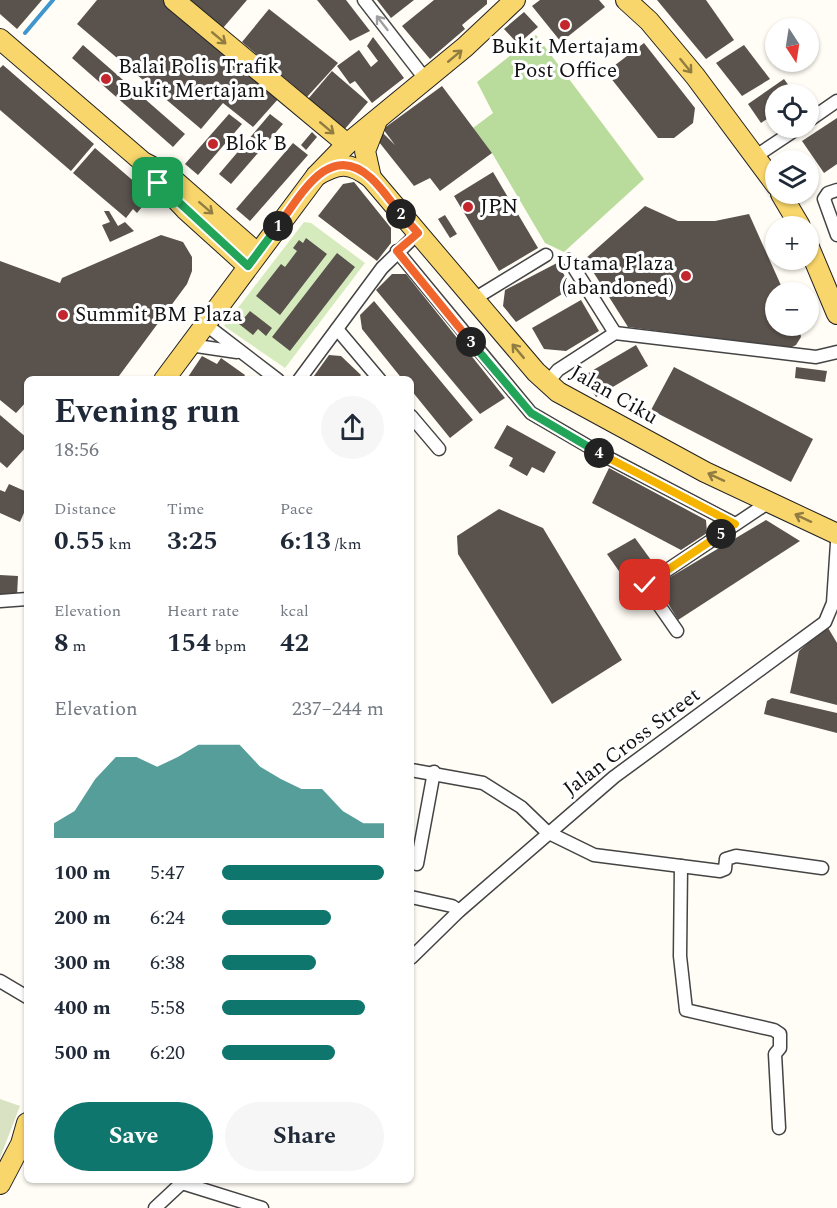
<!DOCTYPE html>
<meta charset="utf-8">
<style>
body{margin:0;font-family:Spectral,serif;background:#f6f6f7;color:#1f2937;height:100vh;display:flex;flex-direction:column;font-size:22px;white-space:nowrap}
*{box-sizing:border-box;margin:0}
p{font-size:20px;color:#747a83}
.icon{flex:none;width:33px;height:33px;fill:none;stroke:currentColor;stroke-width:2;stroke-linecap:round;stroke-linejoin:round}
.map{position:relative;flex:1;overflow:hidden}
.panel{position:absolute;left:24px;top:376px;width:390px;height:807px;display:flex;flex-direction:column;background:#fff;border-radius:9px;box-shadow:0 2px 4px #0004}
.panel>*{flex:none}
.needle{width:39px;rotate:168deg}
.fabs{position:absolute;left:765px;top:18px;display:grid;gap:12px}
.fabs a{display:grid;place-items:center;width:54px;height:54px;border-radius:50%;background:#fff;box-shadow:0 2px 4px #0004;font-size:30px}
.pin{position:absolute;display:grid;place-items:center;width:51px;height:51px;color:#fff;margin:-26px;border-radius:12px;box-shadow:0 3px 9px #0006}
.km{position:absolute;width:30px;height:30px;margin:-15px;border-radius:50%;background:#222;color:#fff;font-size:16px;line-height:30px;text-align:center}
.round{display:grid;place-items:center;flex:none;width:63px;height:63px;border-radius:32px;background:#f6f6f7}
.head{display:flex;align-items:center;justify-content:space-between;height:102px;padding:0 30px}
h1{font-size:33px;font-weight:700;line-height:45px}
.stats{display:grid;grid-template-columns:repeat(3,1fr);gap:9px;height:102px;padding:6px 30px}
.stats div{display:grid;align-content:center}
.stats b{font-size:26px;font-weight:700}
.stats small{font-size:16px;font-weight:400}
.stats p{font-size:16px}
.chart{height:168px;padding:12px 30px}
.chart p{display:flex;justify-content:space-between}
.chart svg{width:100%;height:108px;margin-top:6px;fill:#0f766e;opacity:.7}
.cta{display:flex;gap:12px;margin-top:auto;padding:12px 30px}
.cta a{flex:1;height:69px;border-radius:36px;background:#0f766e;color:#fff;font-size:24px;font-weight:700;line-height:69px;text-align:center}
.cta a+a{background:#f6f6f7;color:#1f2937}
ul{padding:0 30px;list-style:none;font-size:20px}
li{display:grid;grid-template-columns:96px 72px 1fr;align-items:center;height:45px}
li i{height:15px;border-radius:8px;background:#0f766e}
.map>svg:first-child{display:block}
.green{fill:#d5ebbd}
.forest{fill:#b9dc9c}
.cemetery{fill:#d9e3c4}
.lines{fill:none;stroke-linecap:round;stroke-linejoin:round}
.stream{stroke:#3f96cf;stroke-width:4}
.building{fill:#5a524d}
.street-casing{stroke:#444;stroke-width:15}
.primary-casing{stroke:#222;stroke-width:22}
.street{stroke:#fff;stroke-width:12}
.primary{stroke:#f9d66b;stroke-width:20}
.oneway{stroke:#a0a0a0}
.oneway2{stroke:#917d42}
.split-1-casing{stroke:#fff;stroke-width:12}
.split-2-casing{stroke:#fff;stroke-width:12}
.split-3-casing{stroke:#fff;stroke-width:12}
.split-4-casing{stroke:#fff;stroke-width:12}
.split-5-casing{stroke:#fff;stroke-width:12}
.split-6-casing{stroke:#fff;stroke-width:12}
.split-1{stroke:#22a559;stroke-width:8}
.split-2{stroke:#f0652b;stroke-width:8}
.split-3{stroke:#f0652b;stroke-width:8}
.split-4{stroke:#22a559;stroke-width:8}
.split-5{stroke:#f5b400;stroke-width:8}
.split-6{stroke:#f5b400;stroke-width:8}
.poi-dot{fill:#c4262e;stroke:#fff;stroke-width:2}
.labels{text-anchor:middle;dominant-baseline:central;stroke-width:6;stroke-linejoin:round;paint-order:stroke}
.poi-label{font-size:21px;fill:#111;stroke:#fff;text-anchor:start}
.street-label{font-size:21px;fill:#111;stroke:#fff}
</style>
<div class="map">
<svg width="837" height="1208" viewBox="0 0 837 1208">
<rect width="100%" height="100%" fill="#fffdf5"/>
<path class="green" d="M 304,222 L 311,223 L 365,263 L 285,368 L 224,326 Z"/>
<path class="forest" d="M 536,35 L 644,179 L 564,252 L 545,243 L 492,153 L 473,128 L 493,113 L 477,82 Z"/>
<path class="cemetery" d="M 0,1099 L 20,1106 L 0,1158 Z"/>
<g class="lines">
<path class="stream" d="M 25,33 L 53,0"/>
</g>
<g class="building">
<path d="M 0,0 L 42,0 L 17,29 L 0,14 Z"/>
<path d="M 97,0 L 163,0 L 279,98 L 253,127 L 223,103 L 201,129 L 77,24 Z"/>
<path d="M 190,0 L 247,0 L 223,28 Z"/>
<path d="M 317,0 L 346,0 L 370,31 L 350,41 Z"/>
<path d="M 377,0 L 414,0 L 391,18 Z"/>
<path d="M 434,0 L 487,0 L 487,4 L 462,25 L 465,29 L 430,59 L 402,26 Z"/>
<path d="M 540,0 L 599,0 L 605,7 L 561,42 L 532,6 Z"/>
<path d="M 657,0 L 706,0 L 734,40 L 706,59 Z"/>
<path d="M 269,9 L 338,63 L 307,97 L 242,42 Z"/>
<path d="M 524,12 L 538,27 L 518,44 L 504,29 Z"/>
<path d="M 373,37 L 404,78 L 372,103 L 355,81 L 350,84 L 337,66 L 359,50 L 371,67 L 378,61 L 367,46 Z"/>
<path d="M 644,43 L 695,108 L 693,123 L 674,138 L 658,138 L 606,72 Z"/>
<path d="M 83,45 L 185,134 L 173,147 L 72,58 Z"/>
<path d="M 744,45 L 770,79 L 742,96 L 716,63 Z"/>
<path d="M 3,65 L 94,144 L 71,171 L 0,110 L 0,68 Z"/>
<path d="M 332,71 L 368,102 L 344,130 L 308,99 Z"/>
<path d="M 784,79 L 795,94 L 776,94 L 776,113 L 761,123 L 748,104 Z"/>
<path d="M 442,86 L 492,153 L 440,191 L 430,178 L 414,186 L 375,137 L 381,131 L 395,145 L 383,129 Z"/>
<path d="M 229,114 L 242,124 L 198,175 L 185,164 Z"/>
<path d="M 270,114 L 283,124 L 231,184 L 219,174 Z"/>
<path d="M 837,118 L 837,164 L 824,173 L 802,141 Z"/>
<path d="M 312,132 L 317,137 L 306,150 L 301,145 Z"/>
<path d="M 293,143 L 308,155 L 250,221 L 236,209 Z"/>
<path d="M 95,148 L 151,196 L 137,213 L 133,209 L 126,218 L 73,173 Z"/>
<path d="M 493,172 L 538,248 L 499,271 L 454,196 Z"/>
<path d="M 354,182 L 391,228 L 391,243 L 377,261 L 318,216 L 343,184 Z"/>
<path d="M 645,206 L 678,221 L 715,221 L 749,214 L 784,292 L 776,292 L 776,326 L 799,326 L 801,337 L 796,345 L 790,348 L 628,327 L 585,259 Z"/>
<path d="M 104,211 L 109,211 L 118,226 L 125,222 L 134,231 L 110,242 L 102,225 L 110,222 Z"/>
<path d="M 445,215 L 457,234 L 450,238 L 438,219 Z"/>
<path d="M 161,235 L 183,242 L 192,257 L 192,271 L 187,284 L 116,380 L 27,380 L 27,401 L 16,413 L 0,400 L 0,261 L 60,283 L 62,278 Z"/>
<path d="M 306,238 L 327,254 L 280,315 L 256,296 L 281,264 L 285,267 L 297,251 L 293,248 L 299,240 L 303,243 Z"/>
<path d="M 337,253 L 355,267 L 290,351 L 272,337 Z"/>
<path d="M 557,263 L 572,288 L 516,322 L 503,306 L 505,290 Z"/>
<path d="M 392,274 L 406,274 L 505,398 L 480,414 L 376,290 Z"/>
<path d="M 581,300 L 599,331 L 566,351 L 544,349 L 532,328 Z"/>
<path d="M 374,301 L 473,420 L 450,438 L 411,390 L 411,380 L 403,380 L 362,329 L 360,315 Z"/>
<path d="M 250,311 L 272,328 L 266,336 L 258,329 L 253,335 L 239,324 Z"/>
<path d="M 636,345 L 648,366 L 596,397 L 583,376 Z"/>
<path d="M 329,355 L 341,356 L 361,375 L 357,380 L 311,380 Z"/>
<path d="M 202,356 L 217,364 L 221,358 L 245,375 L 242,380 L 186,380 Z"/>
<path d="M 674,367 L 813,439 L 791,482 L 651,410 Z"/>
<path d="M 796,367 L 827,371 L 825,382 L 795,378 Z"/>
<path d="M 0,415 L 27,438 L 27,446 L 7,468 L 0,462 Z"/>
<path d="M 507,425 L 556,452 L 544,473 L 532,467 L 527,476 L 509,466 L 513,458 L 494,448 Z"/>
<path d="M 609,468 L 706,520 L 707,533 L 681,550 L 592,503 Z"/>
<path d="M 9,484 L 27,492 L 27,506 L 20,522 L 0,513 L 0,490 L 5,492 Z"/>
<path d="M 499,509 L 543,528 L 622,660 L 552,704 L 458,554 L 457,536 Z"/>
<path d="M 766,520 L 800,541 L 678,620 L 657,585 Z"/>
<path d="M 635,538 L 656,567 L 628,584 L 607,554 Z"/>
<path d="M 0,575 L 18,576 L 17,596 L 0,595 Z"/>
<path d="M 827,626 L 837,643 L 837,705 L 790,693 L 799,651 Z"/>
<path d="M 772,698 L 837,713 L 837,733 L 764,714 L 767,701 Z"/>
</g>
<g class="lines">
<g class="street-casing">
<g id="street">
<path d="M 364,0 L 426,80"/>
<path d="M 808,121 L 837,101"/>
<path d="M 756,156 L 798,128"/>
<path d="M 837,190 L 828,193 L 824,199 L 837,235"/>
<path d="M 397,251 L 531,413 L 603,455 L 735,524"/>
<path d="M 569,260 L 615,333"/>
<path d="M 474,299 L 546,255"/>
<path d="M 205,324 L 278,380"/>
<path d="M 337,329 L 380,380"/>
<path d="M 615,333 L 816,357 L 837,352"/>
<path d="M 190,345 L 237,352"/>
<path d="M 299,380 L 382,268 L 418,233"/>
<path d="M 547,383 L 558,370 L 615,333"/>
<path d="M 411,416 L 439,449"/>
<path d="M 0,601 L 27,599"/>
<path d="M 677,631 L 645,585 L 769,502"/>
<path d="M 411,770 L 483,783 L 521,807 L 547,832 L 594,855 L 720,871 L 725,869 L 726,859 L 736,856 L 822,868"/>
<path d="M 417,864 L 434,772"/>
<path d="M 681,866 L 680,956 L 686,1010 L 774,1030 L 780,1034 L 780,1048 L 775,1054 L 779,1128"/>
<path d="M 411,897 L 452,906 L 459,911"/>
<path d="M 411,958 L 459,911 L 614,777 L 825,622 L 833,603 L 837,543"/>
<path d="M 0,981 L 27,997"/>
<path d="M 182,1183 L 262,1208"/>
<path d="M 155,1208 L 185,1180"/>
</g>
</g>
<g class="primary-casing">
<g id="primary">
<path d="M 174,0 L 347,144"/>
<path d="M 626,0 L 649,21 L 695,76 L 776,185"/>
<path d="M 0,39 L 143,162 L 168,175 L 257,253"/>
<path d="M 150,172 L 185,209 L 248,266"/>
<path d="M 316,176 C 339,162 350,162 371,178 L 536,372 L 558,392 L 705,472 L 837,534"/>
<path d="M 371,178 L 365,151 L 376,123"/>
<path d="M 781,194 L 800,226"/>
<path d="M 808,245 L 837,314"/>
<path d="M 164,380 L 316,176 L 347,144 L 465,47 L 515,0"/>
<path d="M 0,1184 L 21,1144 L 27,1123"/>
</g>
</g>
<use href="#street" class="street"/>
<use href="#primary" class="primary"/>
</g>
<defs><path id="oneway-shaft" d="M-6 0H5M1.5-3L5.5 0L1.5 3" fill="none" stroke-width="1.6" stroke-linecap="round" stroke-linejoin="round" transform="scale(1.5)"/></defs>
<use class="oneway" href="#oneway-shaft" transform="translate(382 23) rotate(-128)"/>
<g class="oneway2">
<use href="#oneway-shaft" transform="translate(219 38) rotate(40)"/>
<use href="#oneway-shaft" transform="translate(455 56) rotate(-40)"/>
<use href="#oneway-shaft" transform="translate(686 66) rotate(51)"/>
<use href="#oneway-shaft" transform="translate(327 128) rotate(40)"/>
<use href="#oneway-shaft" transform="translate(206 208) rotate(41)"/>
<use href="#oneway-shaft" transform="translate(518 351) rotate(-130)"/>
<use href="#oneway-shaft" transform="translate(716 477) rotate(-155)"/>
<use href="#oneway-shaft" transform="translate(803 518) rotate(-155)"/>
</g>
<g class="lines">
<g class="split-1-casing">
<path id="split-1" d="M 158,183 L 248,266 L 278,226"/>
</g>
<g class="split-2-casing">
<path id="split-2" d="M 278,226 C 300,197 329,139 371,178 C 382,188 391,202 401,214"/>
</g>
<g class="split-3-casing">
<path id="split-3" d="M 401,214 L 418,233 L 397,251 L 471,342"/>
</g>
<g class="split-4-casing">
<path id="split-4" d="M 471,342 L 531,413 L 599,453"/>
</g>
<g class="split-5-casing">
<path id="split-5" d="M 599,453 L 735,524 L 721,534"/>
</g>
<g class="split-6-casing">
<path id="split-6" d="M 645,585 L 721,534"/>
</g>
<use href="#split-1" class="split-1"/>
<use href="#split-2" class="split-2"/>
<use href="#split-3" class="split-3"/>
<use href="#split-4" class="split-4"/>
<use href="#split-5" class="split-5"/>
<use href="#split-6" class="split-6"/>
</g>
<g class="poi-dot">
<circle cx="565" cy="25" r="6"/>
<circle cx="106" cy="79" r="6"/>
<circle cx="213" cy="144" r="6"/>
<circle cx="468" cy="207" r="6"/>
<circle cx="686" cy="276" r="6"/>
<circle cx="63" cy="315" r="6"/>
</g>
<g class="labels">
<g class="poi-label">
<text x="565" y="47" text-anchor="middle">Bukit Mertajam<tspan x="565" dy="24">Post Office</tspan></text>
<text x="118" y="67">Balai Polis Trafik<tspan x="118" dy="24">Bukit Mertajam</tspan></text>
<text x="225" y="144">Blok B</text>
<text x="480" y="207">JPN</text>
<text x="674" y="264" text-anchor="end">Utama Plaza<tspan x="674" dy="24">(abandoned)</tspan></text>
<text x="75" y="315">Summit BM Plaza</text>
</g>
<g class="street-label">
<text transform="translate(614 395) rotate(30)">Jalan Ciku</text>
<text transform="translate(632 742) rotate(-37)">Jalan Cross Street</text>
</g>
</g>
</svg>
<div class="fabs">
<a><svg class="needle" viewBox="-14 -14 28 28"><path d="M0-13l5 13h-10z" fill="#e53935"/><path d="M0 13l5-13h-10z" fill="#747a83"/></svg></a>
<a><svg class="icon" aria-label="locate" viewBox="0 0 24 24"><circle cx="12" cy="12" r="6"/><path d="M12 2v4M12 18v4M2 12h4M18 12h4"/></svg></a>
<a><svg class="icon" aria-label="layers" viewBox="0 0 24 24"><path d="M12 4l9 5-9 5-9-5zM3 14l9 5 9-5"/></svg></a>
<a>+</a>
<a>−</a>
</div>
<div class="pin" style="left:158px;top:183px;background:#1e9e55"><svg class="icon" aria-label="arrive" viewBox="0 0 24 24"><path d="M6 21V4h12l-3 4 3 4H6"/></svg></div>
<div class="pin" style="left:645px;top:585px;background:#d93025"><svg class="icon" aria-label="check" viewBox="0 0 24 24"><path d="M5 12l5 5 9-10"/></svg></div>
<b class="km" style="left:278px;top:226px">1</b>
<b class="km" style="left:401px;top:214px">2</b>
<b class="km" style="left:471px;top:342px">3</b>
<b class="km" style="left:599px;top:453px">4</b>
<b class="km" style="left:721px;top:534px">5</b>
<section class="panel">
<div class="head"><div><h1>Evening run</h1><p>18:56</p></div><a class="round"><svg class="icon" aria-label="share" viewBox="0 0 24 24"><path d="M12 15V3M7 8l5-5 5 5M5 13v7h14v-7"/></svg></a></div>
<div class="stats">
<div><p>Distance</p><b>0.55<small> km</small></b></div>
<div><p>Time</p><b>3:25</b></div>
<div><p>Pace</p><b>6:13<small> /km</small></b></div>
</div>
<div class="stats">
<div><p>Elevation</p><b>8<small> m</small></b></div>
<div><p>Heart rate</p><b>154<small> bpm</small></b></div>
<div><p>kcal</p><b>42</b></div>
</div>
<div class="chart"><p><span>Elevation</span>237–244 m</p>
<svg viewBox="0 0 160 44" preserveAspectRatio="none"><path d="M0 44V38L10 33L20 20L30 11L40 11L50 15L60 11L70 6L80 6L90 6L100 15L110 20L120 24L130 24L140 33L150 38L160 38V44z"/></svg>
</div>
<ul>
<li><b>100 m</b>5:47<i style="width:100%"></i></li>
<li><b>200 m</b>6:24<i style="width:67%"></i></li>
<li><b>300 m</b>6:38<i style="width:58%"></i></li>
<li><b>400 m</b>5:58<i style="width:88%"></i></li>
<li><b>500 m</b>6:20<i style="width:70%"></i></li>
</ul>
<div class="cta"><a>Save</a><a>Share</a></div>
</section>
</div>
